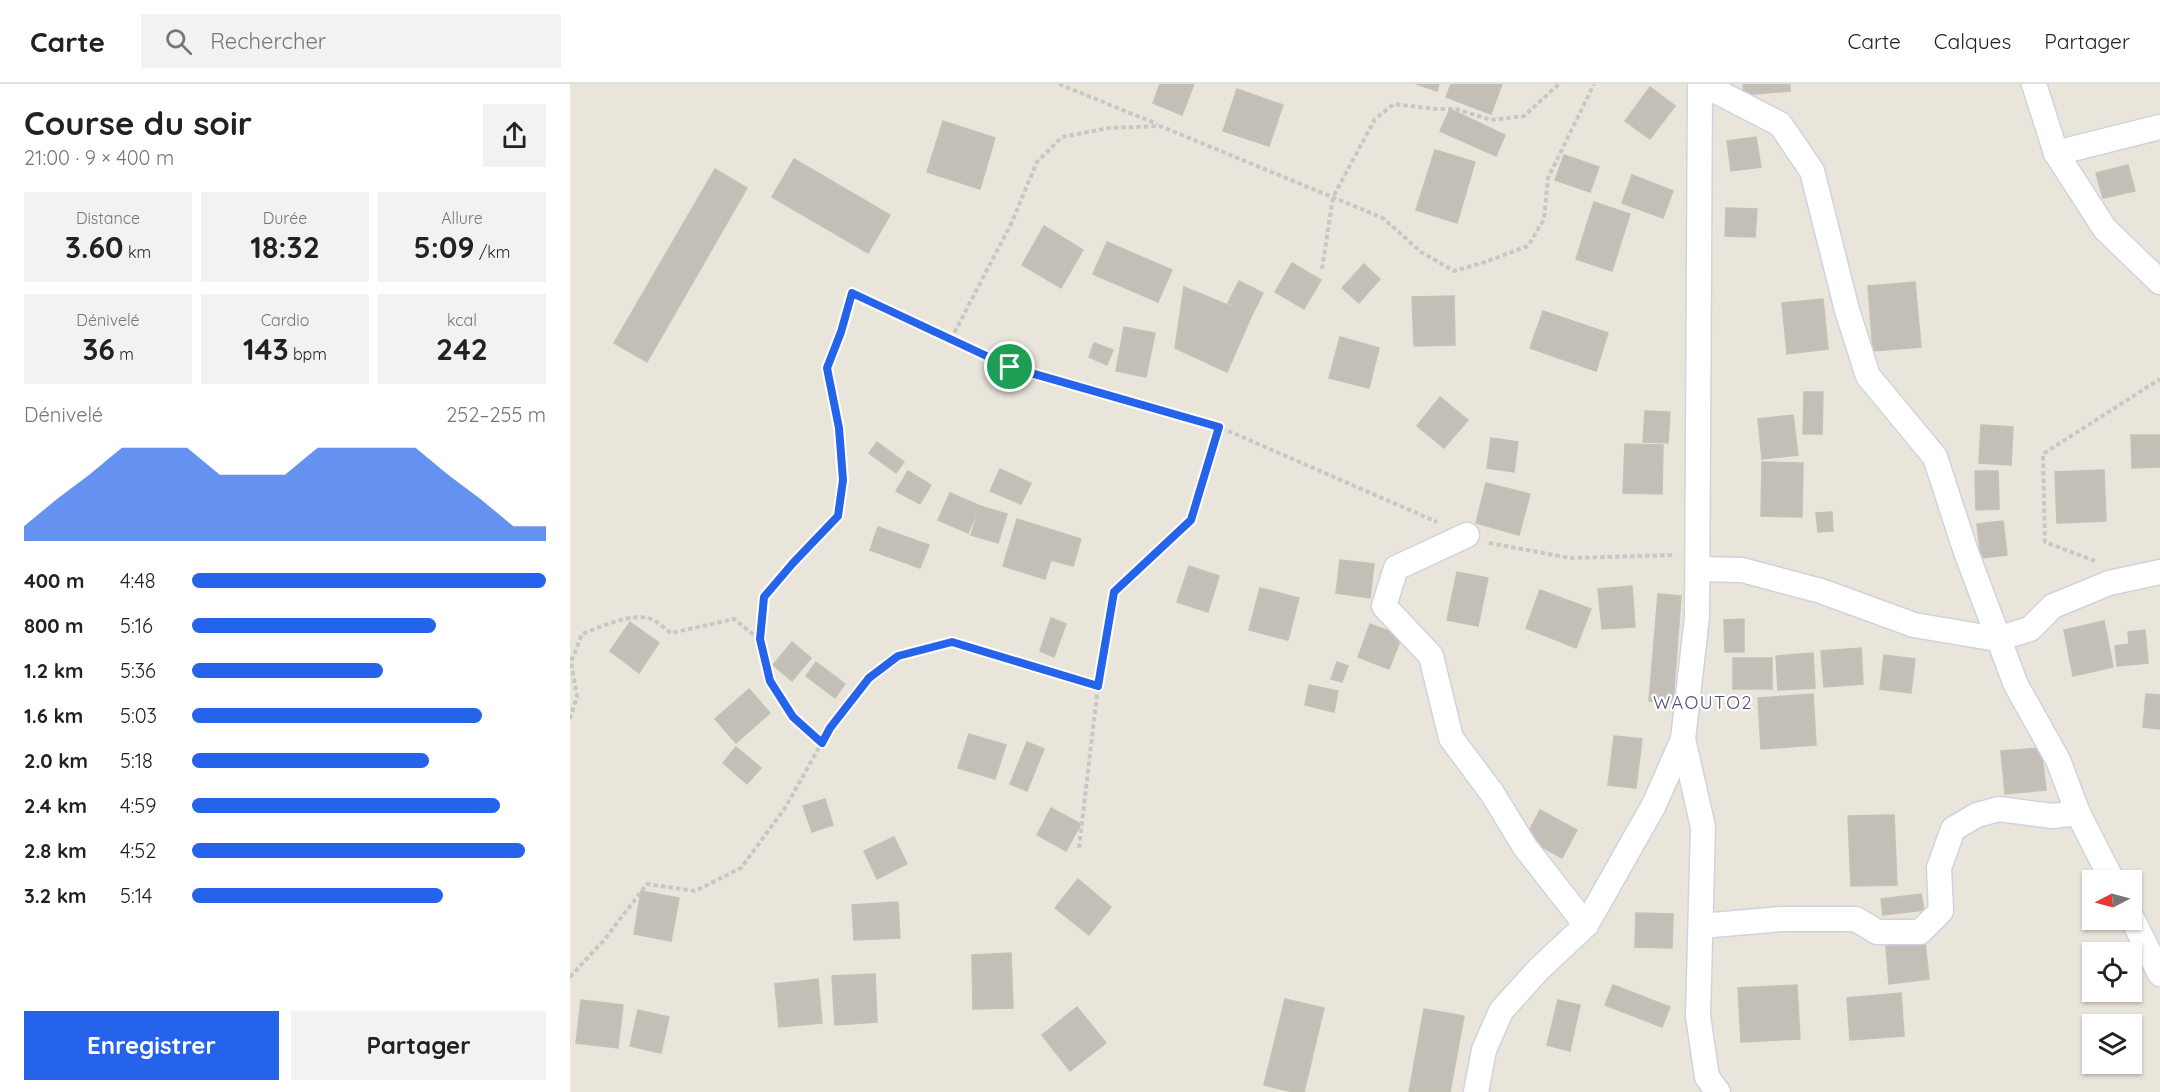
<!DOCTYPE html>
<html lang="fr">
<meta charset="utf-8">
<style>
body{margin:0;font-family:Quicksand,sans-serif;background:#f2f2f2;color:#222;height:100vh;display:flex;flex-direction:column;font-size:22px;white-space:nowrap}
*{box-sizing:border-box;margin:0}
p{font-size:20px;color:#767676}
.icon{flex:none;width:33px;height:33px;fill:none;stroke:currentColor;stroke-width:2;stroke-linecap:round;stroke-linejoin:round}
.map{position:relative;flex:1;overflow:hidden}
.details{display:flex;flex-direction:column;background:#fff;width:570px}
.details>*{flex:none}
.needle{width:39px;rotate:264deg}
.tools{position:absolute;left:1512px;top:786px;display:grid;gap:12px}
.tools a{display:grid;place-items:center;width:60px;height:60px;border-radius:0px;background:#fff;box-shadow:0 2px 4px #0004;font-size:30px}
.pin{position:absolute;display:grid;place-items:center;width:51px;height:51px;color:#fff;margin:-26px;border:3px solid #fff;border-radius:50%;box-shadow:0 2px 6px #0007}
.round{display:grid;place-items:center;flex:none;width:63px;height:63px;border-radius:0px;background:#f2f2f2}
.overview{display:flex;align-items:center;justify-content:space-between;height:102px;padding:0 24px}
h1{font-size:33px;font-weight:700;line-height:45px}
.metrics{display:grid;grid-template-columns:repeat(3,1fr);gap:9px;height:102px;padding:6px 24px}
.metrics div{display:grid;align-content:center;border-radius:0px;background:#f2f2f2;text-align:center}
.metrics b{font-size:30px;font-weight:700}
.metrics small{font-size:16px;font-weight:400}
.metrics p{font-size:16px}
.chart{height:168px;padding:12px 24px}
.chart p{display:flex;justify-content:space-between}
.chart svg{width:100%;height:108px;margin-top:6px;fill:#2563eb;opacity:.7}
.primary-button{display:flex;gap:12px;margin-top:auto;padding:12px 24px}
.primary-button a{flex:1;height:69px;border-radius:0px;background:#2563eb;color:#fff;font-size:24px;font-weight:700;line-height:69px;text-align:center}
.primary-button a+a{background:#f2f2f2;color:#222}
ul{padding:0 24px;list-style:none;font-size:20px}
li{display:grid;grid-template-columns:96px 72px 1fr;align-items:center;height:45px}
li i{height:15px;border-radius:8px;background:#2563eb}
header{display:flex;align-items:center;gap:36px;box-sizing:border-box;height:84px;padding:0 30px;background:#fff;border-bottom:2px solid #e0e0e0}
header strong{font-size:28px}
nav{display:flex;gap:33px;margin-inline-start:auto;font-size:21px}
.search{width:420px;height:54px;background:#f2f2f2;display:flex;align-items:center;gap:15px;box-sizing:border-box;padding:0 21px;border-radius:0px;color:#767676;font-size:22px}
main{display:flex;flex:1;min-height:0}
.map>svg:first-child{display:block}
.building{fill:#c3bfb7;stroke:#c5c1b5;stroke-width:1.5}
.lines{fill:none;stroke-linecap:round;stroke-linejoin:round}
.minor-casing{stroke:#d0d2e1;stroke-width:27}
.path{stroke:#c7c7c7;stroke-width:4;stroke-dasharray:4.5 3;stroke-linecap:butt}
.minor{stroke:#fff;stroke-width:24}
.route-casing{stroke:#fff;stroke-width:12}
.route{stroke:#2563eb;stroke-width:8}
.labels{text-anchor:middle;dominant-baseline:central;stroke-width:4.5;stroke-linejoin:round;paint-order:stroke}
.neighbourhood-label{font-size:18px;letter-spacing:1.5px;fill:#4c4f77;stroke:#fff}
</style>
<header>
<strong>Carte</strong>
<div class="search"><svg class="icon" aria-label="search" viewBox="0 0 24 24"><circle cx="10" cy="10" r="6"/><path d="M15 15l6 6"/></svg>Rechercher</div>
<nav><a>Carte</a><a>Calques</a><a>Partager</a></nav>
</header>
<main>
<section class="details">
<div class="overview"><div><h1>Course du soir</h1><p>21:00 · 9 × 400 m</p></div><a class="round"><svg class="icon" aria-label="share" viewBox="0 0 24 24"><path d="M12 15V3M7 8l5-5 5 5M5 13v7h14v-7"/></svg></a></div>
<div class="metrics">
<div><p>Distance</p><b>3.60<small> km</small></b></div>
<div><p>Durée</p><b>18:32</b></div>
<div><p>Allure</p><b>5:09<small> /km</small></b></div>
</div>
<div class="metrics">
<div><p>Dénivelé</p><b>36<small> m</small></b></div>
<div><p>Cardio</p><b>143<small> bpm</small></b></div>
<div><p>kcal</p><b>242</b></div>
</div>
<div class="chart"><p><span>Dénivelé</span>252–255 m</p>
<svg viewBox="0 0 160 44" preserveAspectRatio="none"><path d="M0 44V38L10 27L20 17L30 6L40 6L50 6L60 17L70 17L80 17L90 6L100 6L110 6L120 6L130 17L140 27L150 38L160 38V44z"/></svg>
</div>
<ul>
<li><b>400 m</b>4:48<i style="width:100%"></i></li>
<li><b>800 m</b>5:16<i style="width:69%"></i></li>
<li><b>1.2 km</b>5:36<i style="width:54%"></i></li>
<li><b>1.6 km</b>5:03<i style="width:82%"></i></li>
<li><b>2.0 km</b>5:18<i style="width:67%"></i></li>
<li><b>2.4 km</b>4:59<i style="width:87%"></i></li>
<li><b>2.8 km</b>4:52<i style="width:94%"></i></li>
<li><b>3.2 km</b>5:14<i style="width:71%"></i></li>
</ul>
<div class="primary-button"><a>Enregistrer</a><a>Partager</a></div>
</section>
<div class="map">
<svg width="1590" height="1008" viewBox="0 0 1590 1008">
<rect width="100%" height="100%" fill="#eae5db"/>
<g class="building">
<path d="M 590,0 L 624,0 L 612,31 L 583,19 Z"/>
<path d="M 846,0 L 869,0 L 867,7 Z"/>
<path d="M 881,0 L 932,0 L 921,30 L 876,13 Z"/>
<path d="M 1173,0 L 1220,0 L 1220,7 L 1174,11 Z"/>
<path d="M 1080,3 L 1105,22 L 1080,55 L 1055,37 Z"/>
<path d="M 667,5 L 713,21 L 699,62 L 653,47 Z"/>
<path d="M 880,25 L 935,51 L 926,72 L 870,47 Z"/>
<path d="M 373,37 L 425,54 L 410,105 L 357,88 Z"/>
<path d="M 1186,53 L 1191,83 L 1161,87 L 1157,57 Z"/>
<path d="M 865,66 L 905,78 L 887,139 L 846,126 Z"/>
<path d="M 994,71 L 1029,83 L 1020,108 L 985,96 Z"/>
<path d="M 224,75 L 320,131 L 298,169 L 202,113 Z"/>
<path d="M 1558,81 L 1565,107 L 1533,114 L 1526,89 Z"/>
<path d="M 145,85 L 177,104 L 77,278 L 44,259 Z"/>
<path d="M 1062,91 L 1103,107 L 1093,134 L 1052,119 Z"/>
<path d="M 1024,118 L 1060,130 L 1042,187 L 1006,175 Z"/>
<path d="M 1156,124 L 1187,125 L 1185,153 L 1155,152 Z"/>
<path d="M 474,142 L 513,166 L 491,204 L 452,181 Z"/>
<path d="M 537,158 L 602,186 L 588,218 L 523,190 Z"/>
<path d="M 722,179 L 751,196 L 734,225 L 705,208 Z"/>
<path d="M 794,180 L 810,195 L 789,219 L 772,204 Z"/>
<path d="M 669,197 L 693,209 L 682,231 L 658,219 Z"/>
<path d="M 1345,198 L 1351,263 L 1303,267 L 1298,202 Z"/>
<path d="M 614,203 L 682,231 L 657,288 L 605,264 Z"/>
<path d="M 884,212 L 885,261 L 844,262 L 842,213 Z"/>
<path d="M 1253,215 L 1258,265 L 1217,270 L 1212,219 Z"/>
<path d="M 973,227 L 1038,249 L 1026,287 L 960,264 Z"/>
<path d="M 554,243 L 585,249 L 576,293 L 546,287 Z"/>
<path d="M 770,253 L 809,264 L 799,304 L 759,294 Z"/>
<path d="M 524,259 L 543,266 L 537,281 L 519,273 Z"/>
<path d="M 1234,308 L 1253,308 L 1252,350 L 1233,350 Z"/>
<path d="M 870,313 L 898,336 L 874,364 L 847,342 Z"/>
<path d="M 1075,327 L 1100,328 L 1098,359 L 1073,358 Z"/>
<path d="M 1223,331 L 1228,371 L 1192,375 L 1188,335 Z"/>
<path d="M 1411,341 L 1443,343 L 1441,381 L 1409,379 Z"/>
<path d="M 1561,351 L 1590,351 L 1590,383 L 1562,384 Z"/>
<path d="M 921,354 L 948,358 L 944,388 L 917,384 Z"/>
<path d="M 307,358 L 334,378 L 326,389 L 299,369 Z"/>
<path d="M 1055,360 L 1093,361 L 1092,410 L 1053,409 Z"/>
<path d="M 1192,378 L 1233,379 L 1232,433 L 1191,432 Z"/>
<path d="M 430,385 L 461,399 L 451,420 L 420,407 Z"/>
<path d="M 1534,386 L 1536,437 L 1487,439 L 1485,388 Z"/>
<path d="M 338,387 L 361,401 L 350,420 L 326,407 Z"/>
<path d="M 1405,387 L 1428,387 L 1429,425 L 1406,426 Z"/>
<path d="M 916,399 L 960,410 L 949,451 L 906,439 Z"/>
<path d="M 380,409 L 410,422 L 398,449 L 368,436 Z"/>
<path d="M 410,422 L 437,430 L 428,459 L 401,451 Z"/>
<path d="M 1262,428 L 1263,447 L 1248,448 L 1246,429 Z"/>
<path d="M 447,435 L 511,455 L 503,482 L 481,476 L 475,495 L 433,482 Z"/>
<path d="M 1433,437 L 1437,471 L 1411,474 L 1407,440 Z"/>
<path d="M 308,443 L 359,461 L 350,484 L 300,466 Z"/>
<path d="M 770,476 L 804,480 L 800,514 L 766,509 Z"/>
<path d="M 619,482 L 649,492 L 638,528 L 607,518 Z"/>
<path d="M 887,488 L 918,494 L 908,542 L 877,536 Z"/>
<path d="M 1062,502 L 1065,543 L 1032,545 L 1028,505 Z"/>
<path d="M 690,504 L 729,514 L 718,556 L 679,546 Z"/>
<path d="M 970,506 L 1021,525 L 1006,564 L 956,544 Z"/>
<path d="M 1088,510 L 1111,512 L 1103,619 L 1079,617 Z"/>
<path d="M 481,534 L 496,540 L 484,573 L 470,567 Z"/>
<path d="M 1174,535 L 1174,568 L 1155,568 L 1154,536 Z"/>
<path d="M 1534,537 L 1543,583 L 1503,592 L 1494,546 Z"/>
<path d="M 60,538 L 89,559 L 69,589 L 40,567 Z"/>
<path d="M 800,540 L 832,552 L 819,585 L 788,573 Z"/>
<path d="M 1575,546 L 1578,579 L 1547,582 L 1545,562 L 1559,560 L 1558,548 Z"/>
<path d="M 222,558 L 241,574 L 222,597 L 203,581 Z"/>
<path d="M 1291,564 L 1293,600 L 1254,603 L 1251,567 Z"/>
<path d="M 1243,569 L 1245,604 L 1208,606 L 1206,572 Z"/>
<path d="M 1314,571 L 1345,575 L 1341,609 L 1310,605 Z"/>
<rect x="1163" y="574" width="39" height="31"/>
<path d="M 246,578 L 275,600 L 265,614 L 236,592 Z"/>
<path d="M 767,578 L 778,582 L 772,598 L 761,595 Z"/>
<path d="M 739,601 L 768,607 L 764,628 L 735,621 Z"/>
<path d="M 179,605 L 200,629 L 166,659 L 145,635 Z"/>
<path d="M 1243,610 L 1246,661 L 1191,665 L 1188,614 Z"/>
<path d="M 1576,610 L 1590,611 L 1590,645 L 1573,643 Z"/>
<path d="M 399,650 L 436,661 L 425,695 L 388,684 Z"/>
<path d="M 1044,652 L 1072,655 L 1066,704 L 1038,701 Z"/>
<path d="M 457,658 L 474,665 L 457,707 L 440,700 Z"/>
<path d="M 166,663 L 191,684 L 177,700 L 153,679 Z"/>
<path d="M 1471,664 L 1476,706 L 1435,710 L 1431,667 Z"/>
<path d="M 255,715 L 263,741 L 242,748 L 233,722 Z"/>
<path d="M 481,724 L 511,740 L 496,767 L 467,751 Z"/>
<path d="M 970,726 L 1007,746 L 992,774 L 955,754 Z"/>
<path d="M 1324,731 L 1327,801 L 1281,802 L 1278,732 Z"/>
<path d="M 324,753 L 337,780 L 307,795 L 294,767 Z"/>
<path d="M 508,795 L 541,823 L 519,851 L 485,824 Z"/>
<path d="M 71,807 L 109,814 L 101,857 L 64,850 Z"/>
<path d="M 1351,810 L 1354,826 L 1313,831 L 1311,815 Z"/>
<path d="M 328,818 L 330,854 L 284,856 L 282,821 Z"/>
<path d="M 1066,829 L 1103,830 L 1102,864 L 1065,863 Z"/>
<path d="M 1355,858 L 1359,895 L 1319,900 L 1316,862 Z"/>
<path d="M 441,869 L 443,924 L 403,925 L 402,871 Z"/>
<path d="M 305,890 L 307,938 L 265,941 L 262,892 Z"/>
<path d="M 248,895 L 252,939 L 209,943 L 205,900 Z"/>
<path d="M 1043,901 L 1100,923 L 1092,943 L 1035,921 Z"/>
<path d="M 1227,901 L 1230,955 L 1171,958 L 1168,904 Z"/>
<path d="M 1331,909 L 1334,952 L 1280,956 L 1277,914 Z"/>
<path d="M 715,915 L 754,924 L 734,1008 L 723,1008 L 694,1001 Z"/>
<path d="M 11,916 L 53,921 L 48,964 L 6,959 Z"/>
<path d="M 988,916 L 1010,921 L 1000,967 L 977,961 Z"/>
<path d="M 507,923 L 536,959 L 500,987 L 472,951 Z"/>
<path d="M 854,925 L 894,932 L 880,1008 L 839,1008 Z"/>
<path d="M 68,926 L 99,933 L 91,969 L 60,962 Z"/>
</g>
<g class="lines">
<g class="minor-casing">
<g id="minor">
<path d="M 1132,0 L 1210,40 L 1242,87 L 1277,226 L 1298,292 L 1365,373 L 1396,468 L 1446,601 L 1488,676 L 1508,729 L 1542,796"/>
<path d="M 1464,0 L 1486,69 L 1535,145 L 1590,198"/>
<path d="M 1486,69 L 1590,43"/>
<path d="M 897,451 L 826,484 L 814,522 L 861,572 L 881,654 L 922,709 L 955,763 L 1016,841"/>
<path d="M 1128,485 L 1172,486 L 1251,507 L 1344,541 L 1427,555 L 1460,545 L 1483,522 L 1539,499 L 1590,488"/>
<path d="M 1113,655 L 1133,743 L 1128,932 L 1137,993 L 1148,1008"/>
<path d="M 1562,834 L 1590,890"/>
<path d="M 1131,842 L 1211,835 L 1286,835 L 1307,848 L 1350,848 L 1371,827 L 1369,784 L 1383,745 L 1407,731 L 1429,725 L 1483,732 L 1508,729"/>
<path d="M 906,1008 L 914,966 L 931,927 L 969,885 L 1016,841 L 1084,721 L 1113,655 L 1127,533 L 1130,0"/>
</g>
</g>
<g class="path">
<path d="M 489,0 L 587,40"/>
<path d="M 752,185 L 763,113 L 805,35 L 824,20 L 865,25 L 886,25 L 921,36 L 954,32 L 989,0"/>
<path d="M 381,255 L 441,140 L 467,78 L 492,53 L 539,44 L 590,42 L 813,134 L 851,168 L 884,187 L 915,178 L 958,162 L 974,135 L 978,94 L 1024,0"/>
<path d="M 919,459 L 1000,474 L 1105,471"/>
<path d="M 1525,477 L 1475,458 L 1473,370 L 1590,295"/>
<path d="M 0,635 L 7,613 L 1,578 L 12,550 C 30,543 62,528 81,535 C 88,538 95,545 101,549 L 164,535 L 189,555"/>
<path d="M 252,659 L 223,633 L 200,597 L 190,555 L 194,513 L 223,479 L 268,432 L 273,396 L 269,343 L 257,283 L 271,248 L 282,209 L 440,283 L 649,343 L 867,438"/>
<path d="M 509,764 L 528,602 L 544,508 L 621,436 L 649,343"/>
<path d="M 0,893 L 34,856 L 77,800 L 125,807 L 171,784 L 215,724 L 260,644 L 299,594 L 328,572 L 382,558 L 528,602"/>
</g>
<use href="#minor" class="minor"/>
</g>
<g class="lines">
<g class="route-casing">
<path id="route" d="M 282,209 L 440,283 L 649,343 L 621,436 L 544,508 L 528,602 L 382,558 L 328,572 L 299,594 L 260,644 L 252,659 L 223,633 L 200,597 L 190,555 L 194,513 L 223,479 L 268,432 L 273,396 L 269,344 L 257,284 L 271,248 Z"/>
</g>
<use href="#route" class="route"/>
</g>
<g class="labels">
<g class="neighbourhood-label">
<text x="1133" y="618">WAOUTO2</text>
</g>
</g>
</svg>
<div class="tools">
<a><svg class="needle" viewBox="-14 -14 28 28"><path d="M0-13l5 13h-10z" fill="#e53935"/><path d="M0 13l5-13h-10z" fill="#767676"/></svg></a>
<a><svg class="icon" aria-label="locate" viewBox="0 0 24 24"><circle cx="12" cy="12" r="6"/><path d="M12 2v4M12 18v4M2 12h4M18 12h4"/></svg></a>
<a><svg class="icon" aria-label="layers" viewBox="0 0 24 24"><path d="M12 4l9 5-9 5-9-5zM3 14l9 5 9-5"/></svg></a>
</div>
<div class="pin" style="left:440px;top:283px;background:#1e9e55"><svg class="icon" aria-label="arrive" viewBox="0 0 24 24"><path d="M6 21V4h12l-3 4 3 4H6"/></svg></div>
</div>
</main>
